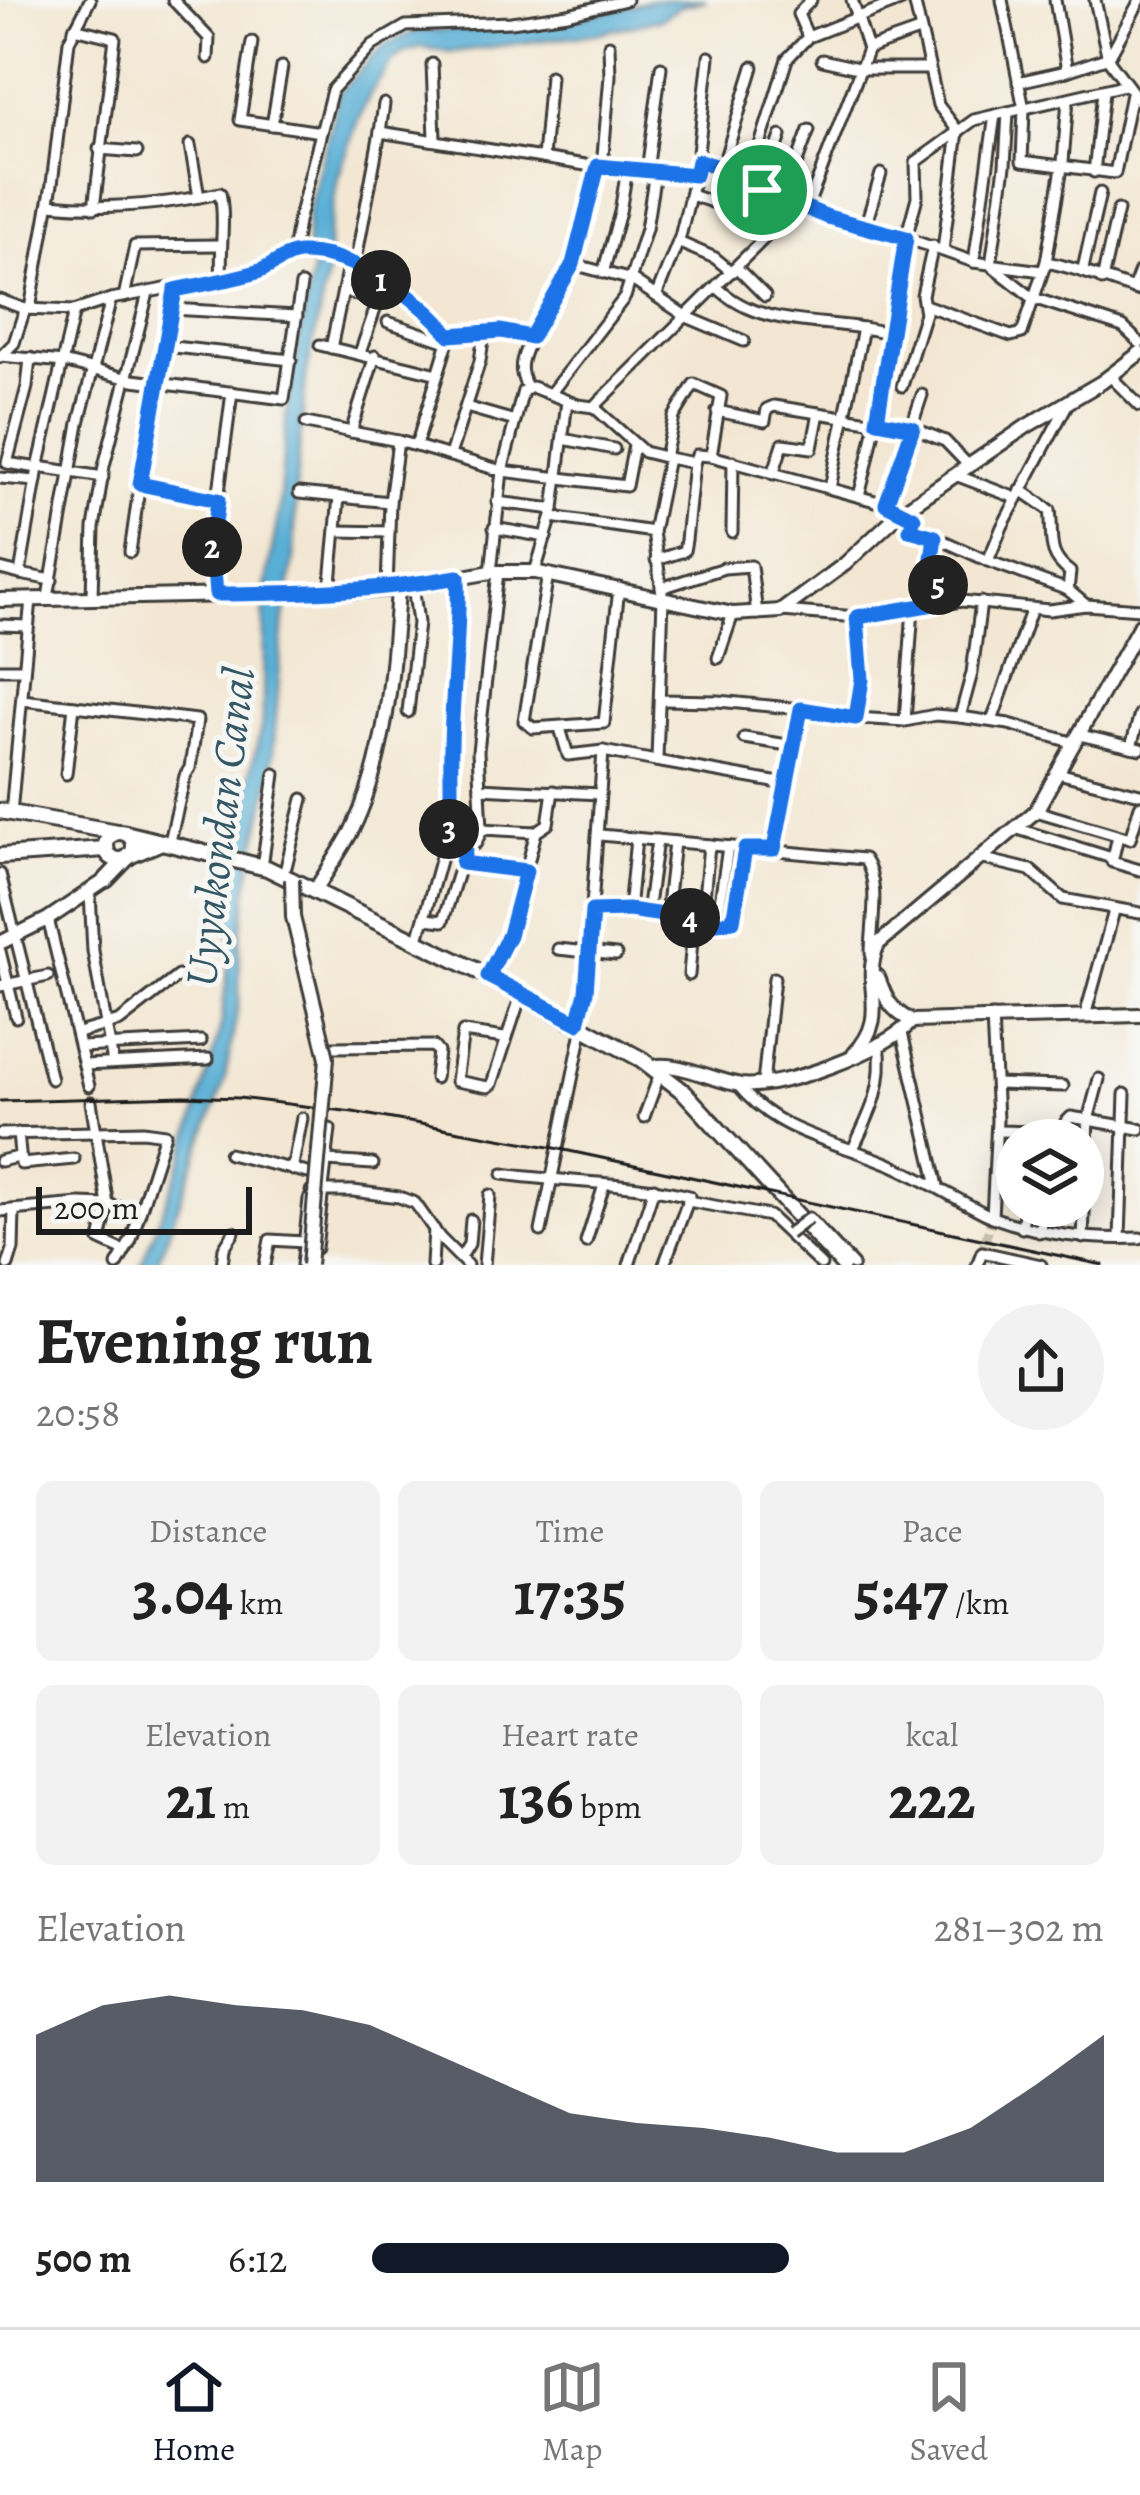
<!DOCTYPE html>
<meta charset="utf-8">
<style>
body{margin:0;font-family:Alegreya,serif;background:#f2f2f2;color:#222;height:100vh;display:flex;flex-direction:column;font-size:45px;white-space:nowrap}
*{box-sizing:border-box;margin:0}
p{font-size:39px;color:#767676}
.icon{flex:none;width:66px;height:66px;fill:none;stroke:currentColor;stroke-width:2;stroke-linecap:round;stroke-linejoin:round}
.map{position:relative;height:1265px;overflow:hidden}
.details{display:flex;flex-direction:column;background:#fff;flex:1}
.details>*{flex:none}
.buttons{position:absolute;left:996px;top:1119px;display:grid;gap:24px}
.buttons a{display:grid;place-items:center;width:108px;height:108px;border-radius:50%;background:#fff;box-shadow:0 6px 30px #0003;font-size:60px}
.scale{position:absolute;left:36px;bottom:30px;width:216px;box-sizing:border-box;padding-left:12px;border:6px solid #1c1c1c;border-top:0;font-size:33px;line-height:42px;white-space:nowrap;color:#1c1c1c;-webkit-text-stroke:9px #f6f6f2;paint-order:stroke}
.pin{position:absolute;display:grid;place-items:center;width:102px;height:102px;color:#fff;margin:-51px;border:6px solid #fff;border-radius:50%;box-shadow:0 3px 12px #0007}
.km{position:absolute;width:60px;height:60px;margin:-30px;border-radius:50%;background:#222;color:#fff;font-size:33px;line-height:60px;text-align:center}
.round{display:grid;place-items:center;flex:none;width:126px;height:126px;border-radius:63px;background:#f2f2f2}
.headline{display:flex;align-items:center;justify-content:space-between;height:204px;padding:0 36px}
h1{font-size:66px;font-weight:600;line-height:90px}
.metrics{display:grid;grid-template-columns:repeat(3,1fr);gap:18px;height:204px;padding:12px 36px}
.metrics div{display:grid;align-content:center;border-radius:18px;background:#f2f2f2;text-align:center}
.metrics b{font-size:60px;font-weight:600}
.metrics small{font-size:33px;font-weight:400}
.metrics p{font-size:33px}
.chart{height:336px;padding:24px 36px}
.chart p{display:flex;justify-content:space-between}
.chart svg{width:100%;height:216px;margin-top:12px;fill:#111827;opacity:.7}
ul{padding:0 36px;list-style:none;font-size:39px}
li{display:grid;grid-template-columns:192px 144px 1fr;align-items:center;height:90px}
li i{height:30px;border-radius:15px;background:#111827}
.tab-bar{display:flex;justify-content:space-around;align-items:center;height:168px;border-top:3px solid #e0e0e0;background:#fff;font-size:33px;color:#767676}
.tab-bar a{display:grid;justify-items:center;gap:6px}
.tab-bar .current{color:#111827}
.map>svg:first-child{display:block}
.water{fill:#59afd6;stroke:#3a6679;stroke-width:3}
.lines{fill:none;stroke-linecap:round;stroke-linejoin:round}
.street-tunnel{stroke:#c8beae;stroke-width:9;stroke-dasharray:9 4.5;stroke-linecap:butt}
.street-casing{stroke:#3c3a37;stroke-width:15}
.secondary-casing{stroke:#3c3a37;stroke-width:18}
.primary-casing{stroke:#3c3a37;stroke-width:20}
.street{stroke:#fff;stroke-width:9}
.secondary{stroke:#fff;stroke-width:12}
.primary{stroke:#fff;stroke-width:14}
.rail{stroke:#1c1c1c;stroke-width:3}
.street-bridge-casing{stroke:#3c3a37;stroke-width:15;stroke-linecap:butt}
.secondary-bridge-casing{stroke:#3c3a37;stroke-width:18;stroke-linecap:butt}
.street-bridge{stroke:#fff;stroke-width:9}
.secondary-bridge{stroke:#fff;stroke-width:12}
.route-casing{stroke:#fff;stroke-width:24}
.route{stroke:#1a73e8;stroke-width:15}
.labels{text-anchor:middle;dominant-baseline:central;stroke-width:10;stroke-linejoin:round;paint-order:stroke}
.water-label{font-size:45px;font-style:italic;fill:#345766;stroke:#f6f6f2}
</style>
<div class="map">
<svg width="1140" height="1265" viewBox="0 0 1140 1265">
<rect width="100%" height="100%" fill="#f6f6f2"/>
<filter id="ink" filterUnits="userSpaceOnUse"><feTurbulence type="fractalNoise" baseFrequency=".00833" numOctaves="2"/><feDisplacementMap in="SourceGraphic" scale="24" xChannelSelector="R" yChannelSelector="G"/><feConvolveMatrix kernelMatrix="1 2 1 2 8 2 1 2 1" color-interpolation-filters="sRGB"/></filter>
<filter id="wash" filterUnits="userSpaceOnUse"><feTurbulence type="fractalNoise" baseFrequency=".004" numOctaves="4" result="noise"/><feDisplacementMap in="SourceGraphic" scale="48" xChannelSelector="R" yChannelSelector="G"/><feGaussianBlur stdDeviation="2.7" result="paint"/><feColorMatrix in="noise" values="0 0 0 0 0 0 0 0 0 0 0 0 0 0 0 0 0 1.4 0 .05"/><feComposite in="paint" operator="in"/></filter>
<g filter="url(#wash)">
<rect width="100%" height="100%" fill="#f3e7d3"/>
<path class="water" d="M 653,0 L 707,0 L 681,6 L 661,19 L 599,33 L 452,52 L 421,47 L 405,51 L 392,61 L 370,94 L 357,122 L 338,177 L 328,235 L 328,271 L 306,377 L 296,484 L 294,558 L 284,619 L 271,777 L 249,877 L 240,943 L 239,1002 L 224,1083 L 156,1265 L 141,1265 L 184,1156 L 221,1026 L 231,941 L 226,875 L 263,719 L 264,594 L 279,511 L 287,407 L 312,272 L 312,263 L 307,261 L 307,216 L 339,93 L 383,46 L 416,31 L 496,29 L 562,22 Z"/>
</g>
<g filter="url(#ink)">
<g class="lines">
<path class="street-tunnel" d="M 982,1252 L 992,1217"/>
<g class="street-casing">
<g id="street">
<path d="M 173,0 L 209,38 L 208,58"/>
<path d="M 914,0 L 938,105 L 958,131 L 943,250"/>
<path d="M 1002,0 L 1024,109 L 1022,161 L 1115,173 L 1131,94"/>
<path d="M 1095,0 L 1108,59"/>
<path d="M 1140,0 L 1108,59 L 1140,102"/>
<path d="M 74,28 L 115,38 L 94,208"/>
<path d="M 808,37 L 902,0"/>
<path d="M 252,42 L 240,120 L 321,132"/>
<path d="M 868,49 L 919,31"/>
<path d="M 822,60 L 862,69 L 928,69"/>
<path d="M 432,64 L 435,138"/>
<path d="M 1067,71 L 1106,58"/>
<path d="M 1018,82 L 1067,71 L 1055,0"/>
<path d="M 384,104 L 380,132 L 598,167"/>
<path d="M 1008,112 L 1005,166 L 991,265 L 1033,298 L 1123,327 L 1140,343"/>
<path d="M 272,125 L 282,67"/>
<path d="M 190,145 L 199,197"/>
<path d="M 99,149 L 137,152"/>
<path d="M 543,158 L 550,76"/>
<path d="M 697,161 L 709,57"/>
<path d="M 602,167 L 610,76 L 609,45"/>
<path d="M 722,168 L 753,67"/>
<path d="M 647,171 L 661,67"/>
<path d="M 1094,172 L 1103,92"/>
<path d="M 750,177 L 787,59 L 808,37 L 798,14 L 811,0"/>
<path d="M 762,190 L 781,136"/>
<path d="M 691,195 L 753,216 L 776,229"/>
<path d="M 783,199 L 809,130"/>
<path d="M 49,204 C 107,210 163,205 220,193 C 226,219 219,250 222,279"/>
<path d="M 807,208 L 868,49 L 852,0"/>
<path d="M 865,227 L 881,174"/>
<path d="M 678,242 L 715,258 L 732,272"/>
<path d="M 293,253 L 298,222 L 332,90 L 373,45 L 406,26 L 511,22 L 568,14 L 626,0"/>
<path d="M 974,262 L 995,115"/>
<path d="M 1046,262 C 1079,268 1107,281 1140,291"/>
<path d="M 573,264 L 632,280 L 687,317 L 744,341"/>
<path d="M 355,265 L 380,132"/>
<path d="M 737,268 L 765,296"/>
<path d="M 1083,269 L 1100,193"/>
<path d="M 603,273 L 620,212 L 627,169"/>
<path d="M 1102,280 L 1118,210"/>
<path d="M 717,287 C 755,325 812,320 863,328"/>
<path d="M 1133,289 L 1140,271"/>
<path d="M 343,291 L 378,301 L 360,353"/>
<path d="M 657,294 L 680,237 L 695,175"/>
<path d="M 124,297 L 135,246 L 219,245"/>
<path d="M 0,300 L 25,309 L 74,311 L 111,299 L 260,271 L 293,253 L 306,254 L 349,262 L 405,292 L 450,335 L 501,331 L 531,337 L 573,264 L 598,167 L 695,175 L 697,161 L 750,177 L 752,186 L 797,206"/>
<path d="M 925,305 L 1011,336 L 1022,333 L 1046,262 L 1063,162 L 1068,99"/>
<path d="M 30,309 L 52,184 L 69,41 L 90,0"/>
<path d="M 171,309 L 297,316"/>
<path d="M 388,322 L 447,342"/>
<path d="M 320,345 L 438,374"/>
<path d="M 165,346 L 291,360"/>
<path d="M 331,348 L 349,262"/>
<path d="M 1,356 L 63,362 L 133,380 L 284,399 L 301,285"/>
<path d="M 0,357 L 14,343 L 25,309"/>
<path d="M 30,358 L 27,387 L 7,463 L 38,468"/>
<path d="M 1110,376 L 1140,406"/>
<path d="M 902,386 L 925,313 L 922,295 L 933,246"/>
<path d="M 528,389 C 516,368 522,358 531,337"/>
<path d="M 550,394 L 625,297 L 646,229 L 655,172"/>
<path d="M 1067,405 L 1002,527 L 988,561 L 1068,590 L 1086,605"/>
<path d="M 466,407 L 515,421"/>
<path d="M 717,411 L 765,421 L 767,409 L 774,406 L 913,428 L 945,441 L 970,467"/>
<path d="M 306,423 L 398,441"/>
<path d="M 351,432 L 375,356"/>
<path d="M 563,439 L 614,449"/>
<path d="M 416,446 L 502,471 L 626,486 L 634,445"/>
<path d="M 450,455 L 480,361 L 484,333"/>
<path d="M 665,457 L 674,417 L 694,384 L 721,396 L 711,456"/>
<path d="M 694,463 L 697,455 L 711,456 L 886,504 L 901,512"/>
<path d="M 39,467 L 103,477"/>
<path d="M 773,474 L 783,444 L 812,448 L 819,413"/>
<path d="M 958,476 L 1016,498"/>
<path d="M 0,478 L 36,481"/>
<path d="M 140,484 L 217,500"/>
<path d="M 830,488 L 863,328 L 890,333"/>
<path d="M 1021,490 L 1050,510 C 1054,537 1045,554 1070,572 L 1068,590"/>
<path d="M 299,493 L 390,502"/>
<path d="M 859,496 C 882,410 889,324 906,238 L 974,262 L 1042,271"/>
<path d="M 497,502 L 554,509"/>
<path d="M 886,504 L 922,395"/>
<path d="M 904,511 L 914,519 L 910,530 L 935,537 L 988,561"/>
<path d="M 552,517 L 653,532"/>
<path d="M 494,528 L 546,537"/>
<path d="M 338,531 L 389,532"/>
<path d="M 732,532 L 733,461"/>
<path d="M 130,552 L 147,433 L 175,289"/>
<path d="M 656,560 L 684,551 L 686,540 L 694,463 L 668,458"/>
<path d="M 0,569 L 20,574"/>
<path d="M 491,572 L 502,471 L 523,391 L 532,387 L 578,405 L 594,407 L 797,206 L 906,238 L 917,197 L 916,162 L 974,120 L 1124,85"/>
<path d="M 498,572 L 478,751 L 482,829 L 536,832"/>
<path d="M 535,572 L 554,509 L 567,401"/>
<path d="M 548,574 L 524,721 L 533,728 L 604,723 L 619,588"/>
<path d="M 52,580 L 20,574 L 38,468 L 74,311"/>
<path d="M 661,588 L 724,568 L 751,566 L 757,614"/>
<path d="M 387,589 L 390,502 L 398,441 L 416,446 L 450,335"/>
<path d="M 330,593 L 339,497"/>
<path d="M 216,594 L 212,546 L 232,392"/>
<path d="M 92,596 L 94,528 L 104,466 L 148,293"/>
<path d="M 48,597 L 79,423 L 111,299"/>
<path d="M 981,602 L 972,673 L 960,717 L 1009,724 L 1075,743"/>
<path d="M 934,604 L 940,575 L 930,573 L 935,537"/>
<path d="M 782,611 L 857,617 L 962,601 L 1049,610 L 1086,605 L 1140,609"/>
<path d="M 0,625 L 28,626"/>
<path d="M 718,658 L 733,614"/>
<path d="M 0,669 L 24,669"/>
<path d="M 22,700 L 197,720 L 190,768 L 185,776 L 171,837"/>
<path d="M 661,700 L 718,701 L 801,709 L 774,849"/>
<path d="M 801,709 L 856,718 L 862,679 L 857,617"/>
<path d="M 408,712 L 418,623 L 413,585"/>
<path d="M 856,718 L 905,721 L 935,715 L 960,717"/>
<path d="M 905,721 L 913,608"/>
<path d="M 992,721 L 1032,608"/>
<path d="M 560,728 L 568,755 L 603,751"/>
<path d="M 1080,735 L 1140,749"/>
<path d="M 744,738 L 794,746"/>
<path d="M 1131,747 L 1140,714"/>
<path d="M 656,761 L 785,784"/>
<path d="M 1058,773 L 1140,794"/>
<path d="M 66,774 L 74,706"/>
<path d="M 480,788 L 600,794"/>
<path d="M 1036,811 L 1130,839 L 1140,806"/>
<path d="M 11,813 L 31,599"/>
<path d="M 1018,829 L 1112,858"/>
<path d="M 600,835 L 864,859 C 881,882 871,926 871,953"/>
<path d="M 1118,836 L 1112,862 L 1140,870"/>
<path d="M 984,859 L 1030,870 L 1063,899 L 1140,913"/>
<path d="M 263,860 L 275,774"/>
<path d="M 462,863 L 526,871"/>
<path d="M 286,867 L 303,799"/>
<path d="M 0,874 L 51,1079"/>
<path d="M 90,893 L 93,951 L 113,1063"/>
<path d="M 629,910 L 636,839"/>
<path d="M 592,911 L 629,910 L 730,923 L 745,849"/>
<path d="M 647,913 L 657,840"/>
<path d="M 666,915 L 674,842"/>
<path d="M 48,919 L 89,1086"/>
<path d="M 425,919 L 443,921 L 465,850 L 476,843 L 482,829"/>
<path d="M 702,919 L 709,845"/>
<path d="M 717,923 L 728,847"/>
<path d="M 419,936 L 451,821 L 458,577"/>
<path d="M 558,949 L 616,955"/>
<path d="M 0,951 L 16,1017"/>
<path d="M 689,975 L 694,918"/>
<path d="M 488,976 L 509,935 L 536,832 L 548,824 L 553,791"/>
<path d="M 0,986 L 48,976"/>
<path d="M 1085,1016 L 1114,911"/>
<path d="M 578,1023 L 586,992 L 603,751 L 656,761 L 657,758 L 663,599 L 653,532 L 668,458 L 644,452 L 594,407"/>
<path d="M 78,1033 L 120,1021 L 178,976"/>
<path d="M 902,1033 L 938,1186"/>
<path d="M 504,1038 L 463,1032 L 456,1081 L 488,1087 L 492,1084 L 521,995"/>
<path d="M 81,1047 L 201,1041"/>
<path d="M 333,1047 L 433,1046 L 438,1052 L 435,1078"/>
<path d="M 84,1065 L 208,1059"/>
<path d="M 737,1084 C 776,1134 837,1141 892,1165 C 927,1181 958,1200 992,1217 L 997,1120 L 992,1017"/>
<path d="M 763,1084 L 774,978"/>
<path d="M 996,1084 L 1063,1086"/>
<path d="M 644,1117 L 659,1076"/>
<path d="M 997,1131 L 1037,1132 L 1036,1140"/>
<path d="M 18,1133 L 21,1164 L 74,1159"/>
<path d="M 0,1134 L 143,1131 L 165,1134 L 131,1240 L 117,1265"/>
<path d="M 1061,1140 L 1065,1123 L 1071,1117 L 1140,1129"/>
<path d="M 853,1149 C 871,1112 885,1085 879,1043"/>
<path d="M 229,1154 L 312,1174"/>
<path d="M 0,1161 L 18,1157"/>
<path d="M 327,1161 L 373,1164"/>
<path d="M 292,1170 L 302,1118"/>
<path d="M 503,1174 C 565,1183 628,1181 689,1196 L 688,1201"/>
<path d="M 995,1178 L 1017,1181"/>
<path d="M 311,1191 L 353,1191 L 399,1197 L 415,1203 L 440,1238 L 467,1265"/>
<path d="M 0,1211 L 79,1204 L 108,1205 L 91,1102"/>
<path d="M 992,1217 C 1041,1235 1088,1240 1140,1238"/>
<path d="M 809,1218 L 853,1265"/>
<path d="M 1022,1228 L 1025,1206"/>
<path d="M 541,1231 L 583,1026"/>
<path d="M 1039,1232 L 1045,1206"/>
<path d="M 1083,1238 L 1088,1120 L 1099,1079"/>
<path d="M 1120,1238 L 1125,1094"/>
<path d="M 586,1242 L 604,1185"/>
<path d="M 316,1248 L 330,1129"/>
<path d="M 124,1251 L 100,1240 L 108,1205 L 140,1211"/>
<path d="M 461,1257 L 469,1244 L 471,1220"/>
<path d="M 8,1265 L 13,1249 L 14,1210"/>
<path d="M 222,1265 L 224,1248 L 234,1232"/>
<path d="M 265,1265 L 270,1240 L 304,1242"/>
<path d="M 302,1265 L 309,1199"/>
<path d="M 432,1265 L 434,1229"/>
<path d="M 484,1265 L 490,1195"/>
<path d="M 629,1265 L 654,1188"/>
<path d="M 664,1265 L 688,1201 L 769,1216 L 821,1265"/>
<path d="M 977,1265 L 982,1252 L 1041,1265"/>
</g>
</g>
<g class="secondary-casing">
<g id="secondary">
<path d="M 0,600 L 330,593 L 398,589 L 491,572 L 535,572 L 733,614 L 781,611 L 845,564 L 901,512 L 1027,426 L 1102,382 L 1140,353"/>
<path d="M 317,887 C 329,868 342,849 352,830 C 387,759 393,667 398,589"/>
<path d="M 0,943 L 48,919 L 106,880"/>
<path d="M 878,977 C 885,998 891,1011 912,1021"/>
<path d="M 854,1054 C 893,1013 859,986 878,944 L 1036,811 L 1140,625"/>
<path d="M 651,1067 C 681,1061 709,1080 741,1085 C 780,1090 888,1050 912,1021 L 1140,1015"/>
</g>
</g>
<g class="primary-casing">
<g id="primary">
<path d="M 0,811 L 117,832"/>
<circle cx="120" cy="846" r="14"/>
<path d="M 125,833 L 267,868 L 488,976 L 641,1059 L 684,1092 L 843,1265"/>
<path d="M 0,856 L 106,849"/>
<path d="M 106,880 L 129,856 L 159,843"/>
</g>
</g>
<use href="#street" class="street"/>
<use href="#secondary" class="secondary"/>
<use href="#primary" class="primary"/>
<path class="rail" d="M 0,1101 L 184,1096 L 239,1098 L 353,1112 L 555,1148 L 1103,1265"/>
<g class="street-bridge-casing">
<path id="street-bridge" d="M 788,1234 L 809,1218"/>
</g>
<g class="secondary-bridge-casing">
<path id="secondary-bridge" d="M 292,879 L 293,917 L 327,1058 L 309,1265"/>
</g>
<use href="#street-bridge" class="street-bridge"/>
<use href="#secondary-bridge" class="secondary-bridge"/>
</g>
</g>
<g class="lines" filter="url(#ink)">
<g class="route-casing">
<path id="route" d="M 698,161 L 750,177 L 752,186 L 828,217 L 906,238 L 877,421 L 913,428 L 886,504 L 914,518 L 910,530 L 935,537 L 930,572 L 940,575 L 934,604 L 857,617 L 862,679 L 856,718 L 801,709 L 774,849 L 745,849 L 733,921 L 717,923 L 629,910 L 592,911 L 586,992 L 578,1023 L 488,976 L 509,935 L 526,871 L 462,863 L 465,850 L 445,848 C 454,808 450,785 451,746 C 452,689 460,633 458,577 C 372,592 302,593 216,594 L 212,546 L 218,500 L 140,484 L 175,290 C 202,284 231,280 257,272 C 271,268 284,254 299,253 C 352,251 418,296 450,335 L 501,331 L 531,337 L 573,264 L 598,166 L 695,175 Z"/>
</g>
<use href="#route" class="route"/>
</g>
<g class="labels">
<g class="water-label">
<text transform="translate(220 827) rotate(-83)">Uyyakondan Canal</text>
</g>
</g>
</svg>
<div class="buttons">
<a><svg class="icon" aria-label="layers" viewBox="0 0 24 24"><path d="M12 4l9 5-9 5-9-5zM3 14l9 5 9-5"/></svg></a>
</div>
<div class="scale">200 m</div>
<div class="pin" style="left:762px;top:190px;background:#1e9e55"><svg class="icon" aria-label="arrive" viewBox="0 0 24 24"><path d="M6 21V4h12l-3 4 3 4H6"/></svg></div>
<b class="km" style="left:381px;top:280px">1</b>
<b class="km" style="left:212px;top:547px">2</b>
<b class="km" style="left:449px;top:829px">3</b>
<b class="km" style="left:690px;top:918px">4</b>
<b class="km" style="left:938px;top:585px">5</b>
</div>
<section class="details">
<div class="headline"><div><h1>Evening run</h1><p>20:58</p></div><a class="round"><svg class="icon" aria-label="share" viewBox="0 0 24 24"><path d="M12 15V3M7 8l5-5 5 5M5 13v7h14v-7"/></svg></a></div>
<div class="metrics">
<div><p>Distance</p><b>3.04<small> km</small></b></div>
<div><p>Time</p><b>17:35</b></div>
<div><p>Pace</p><b>5:47<small> /km</small></b></div>
</div>
<div class="metrics">
<div><p>Elevation</p><b>21<small> m</small></b></div>
<div><p>Heart rate</p><b>136<small> bpm</small></b></div>
<div><p>kcal</p><b>222</b></div>
</div>
<div class="chart"><p><span>Elevation</span>281–302 m</p>
<svg viewBox="0 0 160 44" preserveAspectRatio="none"><path d="M0 44V14L10 8L20 6L30 8L40 9L50 12L60 18L70 24L80 30L90 32L100 33L110 35L120 38L130 38L140 33L150 24L160 14V44z"/></svg>
</div>
<ul>
<li><b>500 m</b>6:12<i style="width:57%"></i></li>
</ul>
</section>
<nav class="tab-bar">
<a class="current"><svg class="icon" aria-label="home" viewBox="0 0 24 24"><path d="M3 11l9-7 9 7M6 9v11h12V9"/></svg>Home</a>
<a><svg class="icon" aria-label="map" viewBox="0 0 24 24"><path d="M3 6l6-2 6 2 6-2v14l-6 2-6-2-6 2zM9 4v14M15 6v14"/></svg>Map</a>
<a><svg class="icon" aria-label="saved" viewBox="0 0 24 24"><path d="M7 4h10v16l-5-4-5 4z"/></svg>Saved</a>
</nav>
